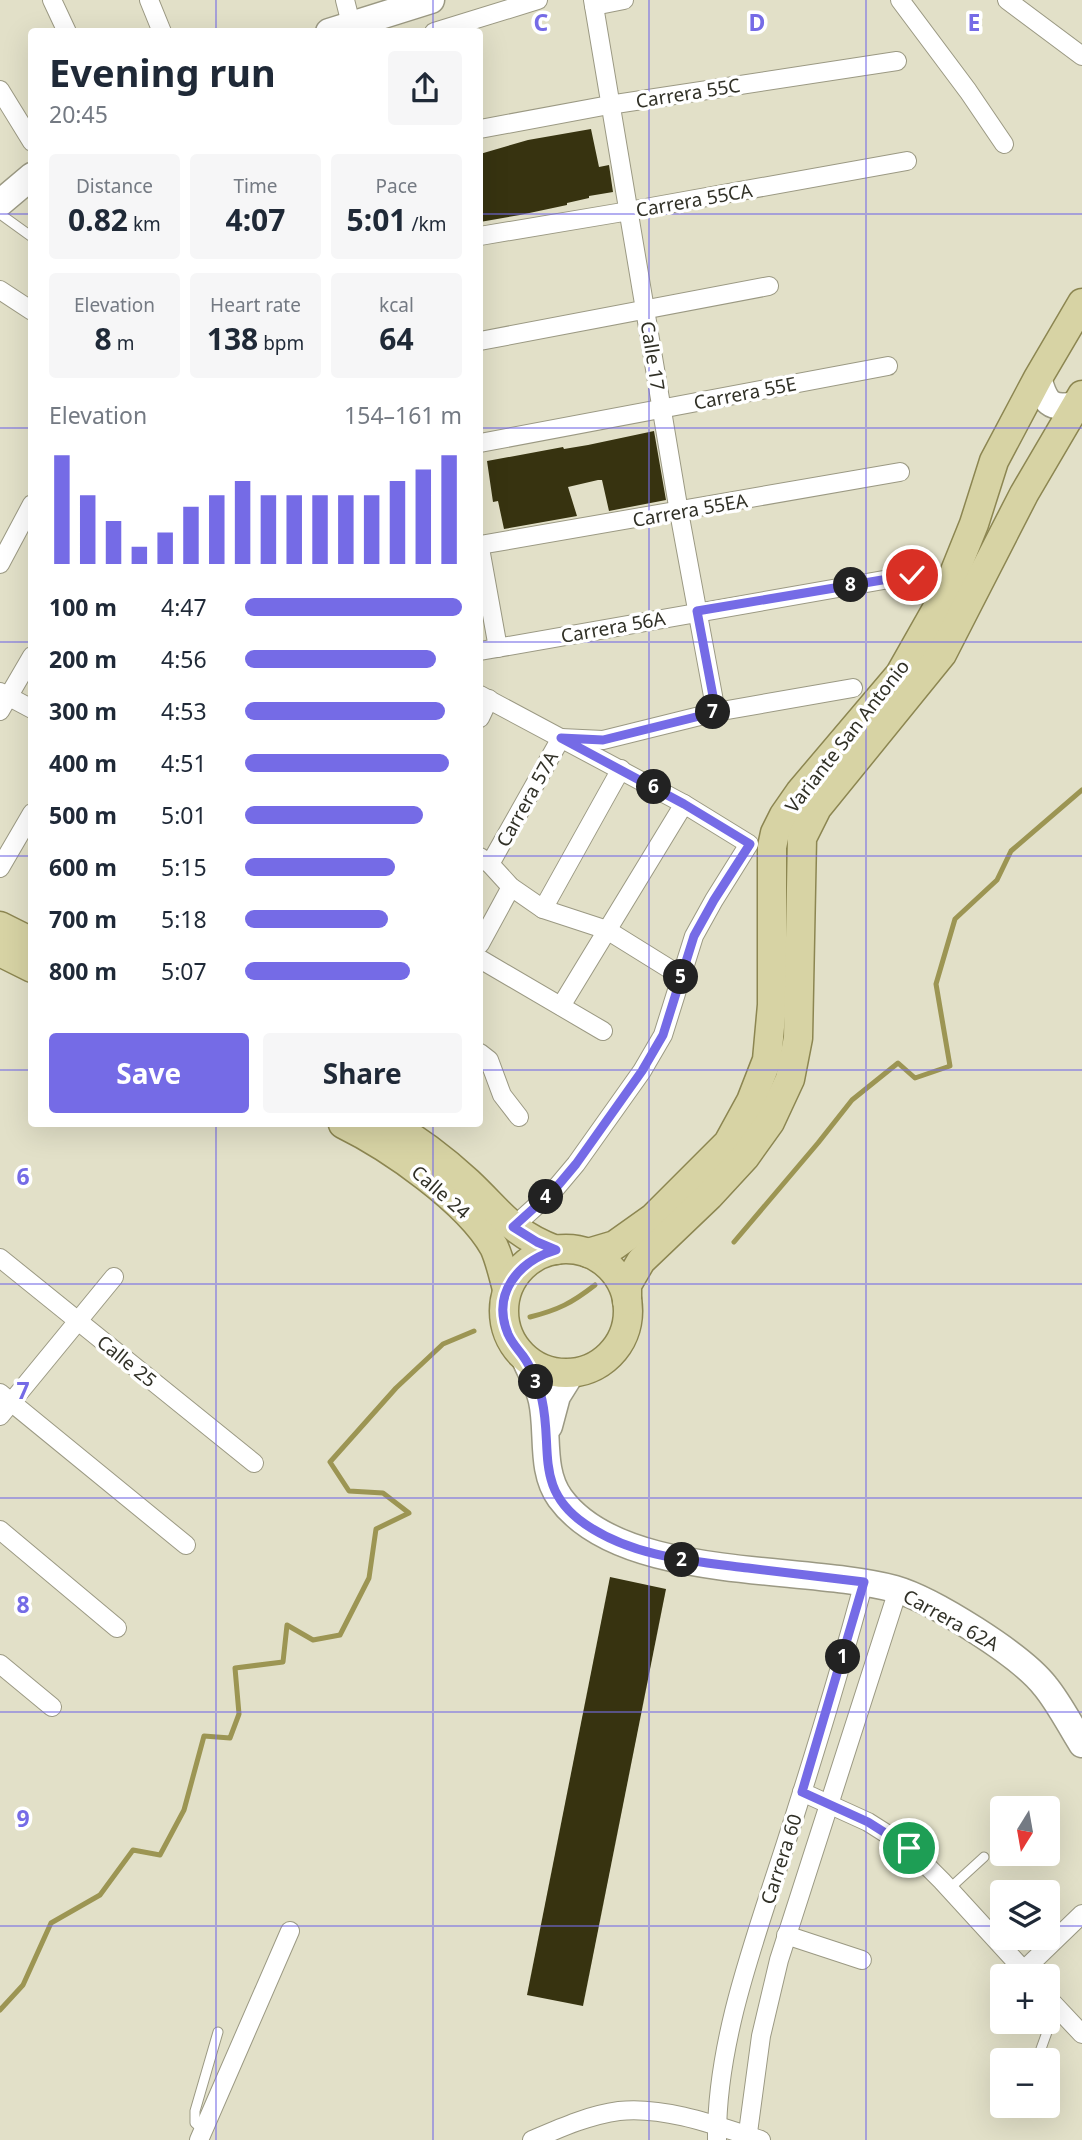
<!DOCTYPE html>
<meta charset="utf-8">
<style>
body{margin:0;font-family:"Noto Sans",sans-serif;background:#f6f6f7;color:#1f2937;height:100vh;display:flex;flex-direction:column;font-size:26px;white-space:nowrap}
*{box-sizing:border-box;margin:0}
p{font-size:23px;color:#747a83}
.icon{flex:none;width:38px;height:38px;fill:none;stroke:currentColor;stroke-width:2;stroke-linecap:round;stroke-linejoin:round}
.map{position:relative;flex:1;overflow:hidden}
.drawer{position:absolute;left:28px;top:28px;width:455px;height:1099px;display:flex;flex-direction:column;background:#fff;border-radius:7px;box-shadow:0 7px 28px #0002}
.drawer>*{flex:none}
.needle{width:46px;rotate:191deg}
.tools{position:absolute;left:990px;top:1796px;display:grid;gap:14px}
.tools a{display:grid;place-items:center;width:70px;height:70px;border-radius:7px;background:#fff;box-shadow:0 7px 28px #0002;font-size:35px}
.pin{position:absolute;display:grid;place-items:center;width:60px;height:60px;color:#fff;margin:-30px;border:4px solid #fff;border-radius:50%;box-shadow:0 2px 7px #0007}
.km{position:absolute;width:35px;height:35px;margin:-18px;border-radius:50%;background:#222;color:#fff;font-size:19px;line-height:35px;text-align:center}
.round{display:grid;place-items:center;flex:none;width:74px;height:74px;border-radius:7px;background:#f6f6f7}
.summary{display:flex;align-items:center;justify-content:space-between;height:119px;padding:0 21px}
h1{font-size:38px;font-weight:700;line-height:52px}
.stats{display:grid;grid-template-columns:repeat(3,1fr);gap:10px;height:119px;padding:7px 21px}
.stats div{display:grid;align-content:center;border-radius:7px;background:#f6f6f7;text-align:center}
.stats b{font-size:30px;font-weight:700}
.stats small{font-size:19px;font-weight:400}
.stats p{font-size:19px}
.chart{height:196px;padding:14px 21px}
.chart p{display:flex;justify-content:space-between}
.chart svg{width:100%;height:126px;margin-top:7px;stroke:#756be6;stroke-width:6}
.primary-button{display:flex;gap:14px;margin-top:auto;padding:14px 21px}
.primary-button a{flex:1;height:80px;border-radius:7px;background:#756be6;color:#fff;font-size:28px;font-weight:700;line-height:80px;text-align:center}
.primary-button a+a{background:#f6f6f7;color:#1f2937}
ul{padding:0 21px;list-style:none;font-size:23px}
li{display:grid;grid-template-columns:112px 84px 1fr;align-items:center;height:52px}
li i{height:18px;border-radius:9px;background:#756be6}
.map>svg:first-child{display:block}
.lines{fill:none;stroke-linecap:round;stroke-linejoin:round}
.stream{stroke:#9c9553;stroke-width:5}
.building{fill:#373310}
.lane-casing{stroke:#9b9983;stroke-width:11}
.street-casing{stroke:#9b9983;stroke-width:20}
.secondary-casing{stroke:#9b9983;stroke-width:29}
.primary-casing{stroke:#8c8651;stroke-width:31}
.lane{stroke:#fff;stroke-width:9}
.street{stroke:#fff;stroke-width:18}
.secondary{stroke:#fff;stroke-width:26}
.primary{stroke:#d7d3a4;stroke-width:28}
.route-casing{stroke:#fff;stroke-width:14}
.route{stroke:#756be6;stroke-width:9}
.grid{fill:none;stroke:#756be6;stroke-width:2;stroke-opacity:0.55}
.labels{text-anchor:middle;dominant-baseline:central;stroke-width:7;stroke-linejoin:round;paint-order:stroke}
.street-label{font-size:19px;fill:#303026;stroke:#fff}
.grid-label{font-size:23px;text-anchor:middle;font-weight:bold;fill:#756be6;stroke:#fff;stroke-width:7;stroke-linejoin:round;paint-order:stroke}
</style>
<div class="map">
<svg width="1082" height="2140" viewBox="0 0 1082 2140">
<rect width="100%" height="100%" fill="#e2e0c8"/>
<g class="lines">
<g class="stream">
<path d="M 734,1242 L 818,1143 L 852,1100 L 898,1063 L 915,1078 L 950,1066 L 936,984 L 955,919 L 997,880 L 1011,851 L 1082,790"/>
<path d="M 530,1317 C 558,1310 572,1303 595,1285"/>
<path d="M 0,2010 L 23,1985 L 51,1923 L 100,1895 L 133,1850 L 160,1855 L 184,1810 L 204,1736 L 230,1738 L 239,1714 L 235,1668 L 283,1662 L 287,1625 L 313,1640 L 340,1635 L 369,1578 L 376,1529 L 409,1513 L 383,1493 L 349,1491 L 330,1462 L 396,1388 L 443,1344 L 474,1331"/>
</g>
</g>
<g class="building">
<path d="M 591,129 L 599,167 L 609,165 L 613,192 L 589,196 L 589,198 L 567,203 L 567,205 L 520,215 L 480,222 L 480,154 L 528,140 Z"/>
<path d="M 654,431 L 666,500 L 609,511 L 602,480 L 598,480 L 568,487 L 577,516 L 504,529 L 498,501 L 493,502 L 487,461 L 563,447 L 564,449 L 588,445 Z"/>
<path d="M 610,1577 L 666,1589 L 583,2006 L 527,1995 Z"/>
</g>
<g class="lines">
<g class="lane-casing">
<g id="lane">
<path d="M 0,214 L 32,237"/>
<path d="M 949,1889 L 984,1857"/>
<path d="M 1037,2060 L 1056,2007"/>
<path d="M 204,2131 L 195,2123 L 195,2111 L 218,2032"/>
</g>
</g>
<g class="street-casing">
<g id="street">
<path d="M 52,0 L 67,32"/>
<path d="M 149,0 L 162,32"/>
<path d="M 345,0 L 351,24"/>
<path d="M 593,0 L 679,512 L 716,712"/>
<path d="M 900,0 L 968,91 L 1004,144"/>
<path d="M 1007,0 L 1082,56"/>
<path d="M 594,6 L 624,0"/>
<path d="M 434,32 L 538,0"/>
<path d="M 0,90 L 32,142"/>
<path d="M 480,129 L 609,105 L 897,61"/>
<path d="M 480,236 L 629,211 L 907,161"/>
<path d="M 0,290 L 32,311"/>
<path d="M 480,341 L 769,286"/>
<path d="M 480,443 L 888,366"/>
<path d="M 480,545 L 900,472"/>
<path d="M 480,548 L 498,648"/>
<path d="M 0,564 L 32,504"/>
<path d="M 480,651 L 912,575"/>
<path d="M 0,692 L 32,709"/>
<path d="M 480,695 L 684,804 L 749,844 L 714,900 L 694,936 L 663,1035 L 642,1071 L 576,1164 L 555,1189 L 513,1227"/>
<path d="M 0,711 L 32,656"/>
<path d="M 480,718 L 489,699"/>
<path d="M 480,857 L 490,864 L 511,887 L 543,909 L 607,930 L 681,976"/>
<path d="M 490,864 L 561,738 L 603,740 L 716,712 L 853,688"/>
<path d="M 0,868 L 32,813"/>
<path d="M 543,909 L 621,769"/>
<path d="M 480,944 L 511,887"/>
<path d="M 480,959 L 603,1031"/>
<path d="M 561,1006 L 684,804"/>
<path d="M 480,1053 L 489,1060 L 502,1095 L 519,1117"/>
<path d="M 0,1258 L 254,1463"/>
<path d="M 0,1393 L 186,1545"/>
<path d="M 0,1416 L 114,1277"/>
<path d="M 0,1530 L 117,1628"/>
<path d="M 0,1664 L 52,1707"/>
<path d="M 802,1792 L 868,1822 L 909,1848 L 942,1881 L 1029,1976"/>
<path d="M 786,1935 L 862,1960"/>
<path d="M 1024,1970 L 1082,1914"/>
<path d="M 1048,1998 L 1082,2034"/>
<path d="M 199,2140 L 290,1931"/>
<path d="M 532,2140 C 560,2128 589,2115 619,2111 C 665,2106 718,2126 761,2140"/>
<path d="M 717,2140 C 716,2042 755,1939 785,1846 C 813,1759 840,1671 864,1582"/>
<path d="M 747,2140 L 761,2036 L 779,1960 L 898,1590"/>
</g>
</g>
<g class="secondary-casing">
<g id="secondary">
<path d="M 329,32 L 431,0"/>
<path d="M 0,203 L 32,176"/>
<path d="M 1038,378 C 1045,402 1049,410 1076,405"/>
<path d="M 524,1357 C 530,1371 539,1386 542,1401 C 549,1433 540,1470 560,1498 C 621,1582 801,1564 895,1589 C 933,1600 1021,1655 1045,1686 C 1059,1703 1070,1725 1082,1744"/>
<path d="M 549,1426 L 557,1396 L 572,1372"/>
</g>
</g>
<g class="primary-casing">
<g id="primary">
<path d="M 0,926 L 32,942"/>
<path d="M 0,952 L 32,968"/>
<path d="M 343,1124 C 390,1147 468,1201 494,1247 C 500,1260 503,1275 507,1289"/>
<path d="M 390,1124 C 418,1140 444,1160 468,1182 C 501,1213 511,1233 556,1250"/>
<circle cx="566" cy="1311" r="62"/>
<path d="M 588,1253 L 615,1245 L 653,1218 L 728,1143 L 751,1101 L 767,1060 L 772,1005 L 772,847 L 775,833 L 784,815 L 800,792 L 900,674 L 947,591 L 974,524 L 994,461 L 1038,378 L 1082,303"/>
<path d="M 627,1301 L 627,1285 L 641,1261 L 709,1196 L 745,1157 L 770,1122 L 790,1079 L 798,1038 L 802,838 L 817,808 L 942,654 L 1024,494 L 1082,395"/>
</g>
</g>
<use href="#lane" class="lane"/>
<use href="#street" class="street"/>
<use href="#secondary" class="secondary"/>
<use href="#primary" class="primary"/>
</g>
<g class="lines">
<g class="route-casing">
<path id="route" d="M 909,1848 L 868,1822 L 802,1792 L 864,1582 C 825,1577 787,1573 748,1568 C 692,1561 633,1557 585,1524 C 534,1489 553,1449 542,1400 C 539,1386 531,1367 523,1356 C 517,1348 512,1343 508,1334 C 491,1293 519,1261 556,1250 L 537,1242 L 513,1227 L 555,1189 L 576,1164 L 642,1071 L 663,1035 L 694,936 L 714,900 L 750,844 L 684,804 L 561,738 L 603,740 L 716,712 L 697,611 L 912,575"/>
</g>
<use href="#route" class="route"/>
</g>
<path class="grid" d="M 216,0 L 216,32M 433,0 L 433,32M 649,0 L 649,2140M 866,0 L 866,2140M 0,214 L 32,214M 480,214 L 1082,214M 0,428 L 32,428M 480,428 L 1082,428M 0,642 L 32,642M 480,642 L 1082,642M 0,856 L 32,856M 480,856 L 1082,856M 0,1070 L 32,1070M 480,1070 L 1082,1070M 216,1124 L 216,2140M 433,1124 L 433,2140M 0,1284 L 1082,1284M 0,1498 L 1082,1498M 0,1712 L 1082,1712M 0,1926 L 1003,1926M 1048,1926 L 1082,1926"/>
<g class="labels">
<g class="street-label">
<text transform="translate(688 93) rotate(-9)">Carrera 55C</text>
<text transform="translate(694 200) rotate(-10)">Carrera 55CA</text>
<text transform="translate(653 356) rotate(81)">Calle 17</text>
<text transform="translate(745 393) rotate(-11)">Carrera 55E</text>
<text transform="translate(690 510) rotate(-10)">Carrera 55EA</text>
<text transform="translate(613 627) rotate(-10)">Carrera 56A</text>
<text transform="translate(847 736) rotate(-52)">Variante San Antonio</text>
<text transform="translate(527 799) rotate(-61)">Carrera 57A</text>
<text transform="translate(441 1192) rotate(41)">Calle 24</text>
<text transform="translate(127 1361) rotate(39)">Calle 25</text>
<text transform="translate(951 1620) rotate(29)">Carrera 62A</text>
<text transform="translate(781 1859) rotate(-72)">Carrera 60</text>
</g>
</g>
<g class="grid-label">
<text x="541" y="31">C</text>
<text x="757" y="31">D</text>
<text x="974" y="31">E</text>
<text x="23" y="1185">6</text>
<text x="23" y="1399">7</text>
<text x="23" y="1613">8</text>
<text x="23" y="1827">9</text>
</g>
</svg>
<div class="tools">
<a><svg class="needle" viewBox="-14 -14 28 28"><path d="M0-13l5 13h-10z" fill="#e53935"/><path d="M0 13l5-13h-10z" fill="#747a83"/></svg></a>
<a><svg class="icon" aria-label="layers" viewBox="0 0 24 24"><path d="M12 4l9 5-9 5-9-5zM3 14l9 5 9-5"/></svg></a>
<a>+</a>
<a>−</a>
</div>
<div class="pin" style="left:909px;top:1848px;background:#1e9e55"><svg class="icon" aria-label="arrive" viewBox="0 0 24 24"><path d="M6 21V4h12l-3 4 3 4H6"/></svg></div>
<div class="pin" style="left:912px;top:575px;background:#d93025"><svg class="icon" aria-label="check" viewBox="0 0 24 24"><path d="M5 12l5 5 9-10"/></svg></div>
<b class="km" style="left:843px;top:1657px">1</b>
<b class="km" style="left:682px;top:1560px">2</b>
<b class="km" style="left:536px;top:1382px">3</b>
<b class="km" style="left:546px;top:1197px">4</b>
<b class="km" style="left:681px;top:977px">5</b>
<b class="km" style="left:654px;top:787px">6</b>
<b class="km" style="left:713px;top:712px">7</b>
<b class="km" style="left:851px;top:585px">8</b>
<section class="drawer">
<div class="summary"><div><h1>Evening run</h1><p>20:45</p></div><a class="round"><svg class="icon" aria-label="share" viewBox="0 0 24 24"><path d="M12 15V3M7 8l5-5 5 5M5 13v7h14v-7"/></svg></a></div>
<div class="stats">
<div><p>Distance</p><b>0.82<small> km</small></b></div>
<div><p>Time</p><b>4:07</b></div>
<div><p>Pace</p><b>5:01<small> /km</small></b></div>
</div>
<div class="stats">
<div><p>Elevation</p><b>8<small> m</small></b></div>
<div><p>Heart rate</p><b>138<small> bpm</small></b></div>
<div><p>kcal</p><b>64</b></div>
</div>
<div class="chart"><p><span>Elevation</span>154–161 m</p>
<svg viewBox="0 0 160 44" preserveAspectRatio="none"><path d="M5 44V6M15 44V20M25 44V29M35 44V38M45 44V33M55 44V24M65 44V20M75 44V15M85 44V20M95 44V20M105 44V20M115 44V20M125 44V20M135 44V15M145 44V11M155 44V6"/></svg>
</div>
<ul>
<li><b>100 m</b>4:47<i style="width:100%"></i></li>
<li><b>200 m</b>4:56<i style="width:88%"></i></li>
<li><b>300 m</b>4:53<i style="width:92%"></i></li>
<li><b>400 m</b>4:51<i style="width:94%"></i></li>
<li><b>500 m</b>5:01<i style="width:82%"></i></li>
<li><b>600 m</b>5:15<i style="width:69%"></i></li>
<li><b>700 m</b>5:18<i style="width:66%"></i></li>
<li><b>800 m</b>5:07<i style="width:76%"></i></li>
</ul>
<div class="primary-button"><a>Save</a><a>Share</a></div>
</section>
</div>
